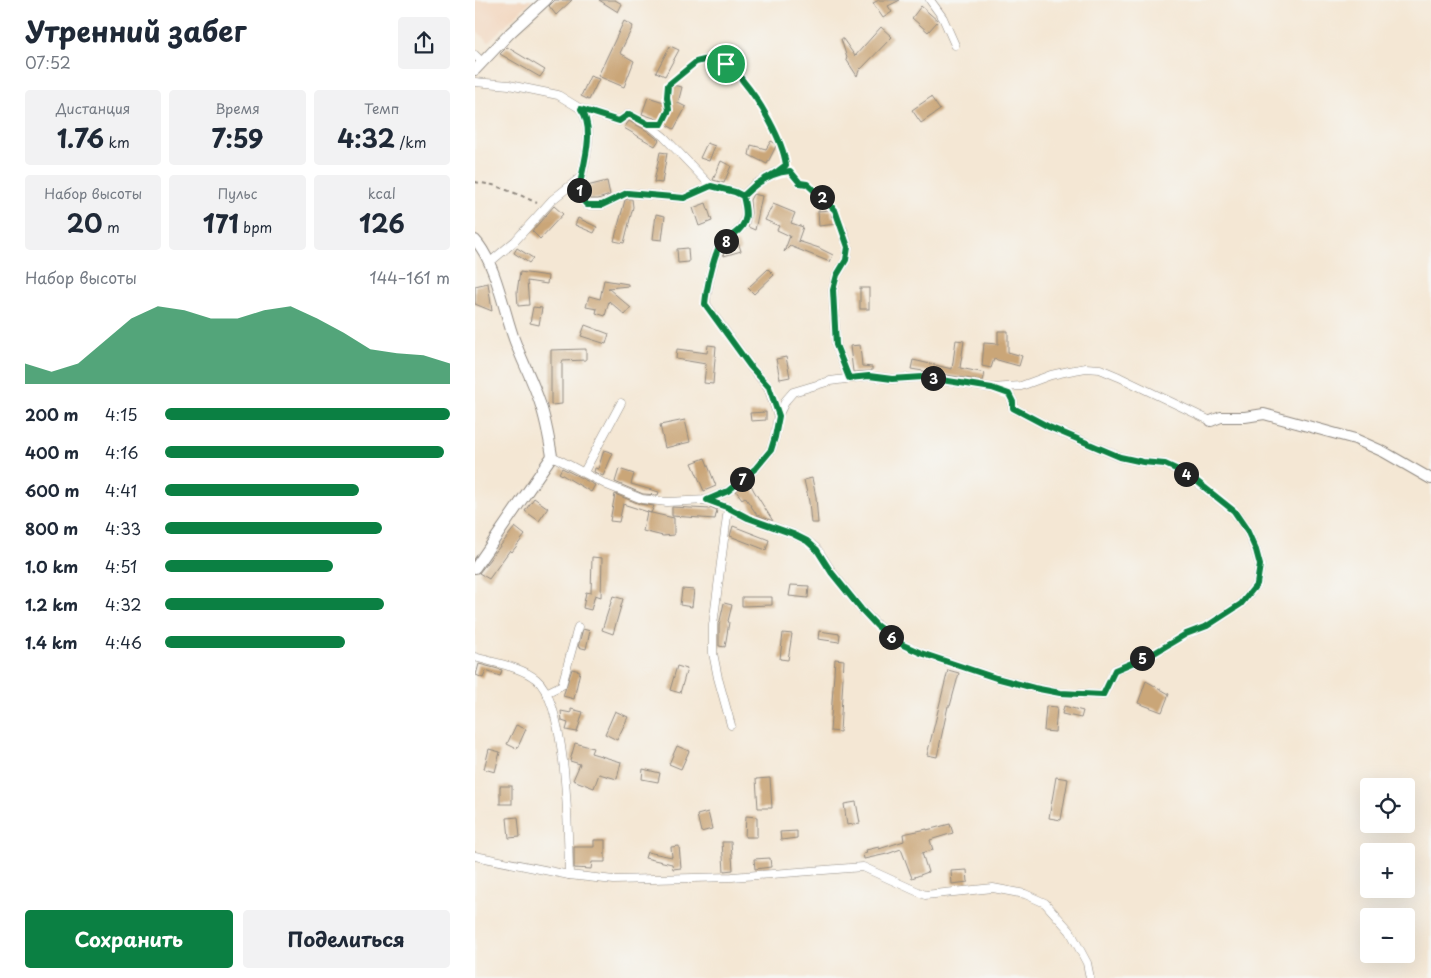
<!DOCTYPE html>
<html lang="ru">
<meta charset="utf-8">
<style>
body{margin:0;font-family:"Playpen Sans",sans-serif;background:#f2f2f3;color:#1f2937;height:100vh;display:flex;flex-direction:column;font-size:19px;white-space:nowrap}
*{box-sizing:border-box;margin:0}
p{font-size:16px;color:#747a83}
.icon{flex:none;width:28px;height:28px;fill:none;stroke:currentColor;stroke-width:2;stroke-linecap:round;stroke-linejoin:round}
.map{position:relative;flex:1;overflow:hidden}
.details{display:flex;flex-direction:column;background:#fff;width:475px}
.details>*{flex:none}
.controls{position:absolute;left:885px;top:778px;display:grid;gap:10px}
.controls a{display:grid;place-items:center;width:55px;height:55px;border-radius:5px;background:#fff;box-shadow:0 5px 20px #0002;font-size:25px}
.pin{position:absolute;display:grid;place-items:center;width:42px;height:42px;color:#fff;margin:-21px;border:2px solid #fff;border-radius:50%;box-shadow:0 1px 5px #0007}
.km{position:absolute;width:25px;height:25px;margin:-12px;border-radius:50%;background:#222;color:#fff;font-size:14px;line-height:25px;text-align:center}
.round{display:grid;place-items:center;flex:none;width:52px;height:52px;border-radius:5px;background:#f2f2f3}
.overview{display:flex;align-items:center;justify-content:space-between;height:85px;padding:0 25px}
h1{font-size:28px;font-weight:700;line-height:38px}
.metrics{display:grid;grid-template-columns:repeat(3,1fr);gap:8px;height:85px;padding:5px 25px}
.metrics div{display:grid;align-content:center;border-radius:5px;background:#f2f2f3;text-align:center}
.metrics b{font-size:25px;font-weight:700}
.metrics small{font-size:14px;font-weight:400}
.metrics p{font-size:14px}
.chart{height:140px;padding:10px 25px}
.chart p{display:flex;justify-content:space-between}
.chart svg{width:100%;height:90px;margin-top:5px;fill:#0b8043;opacity:.7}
.primary-button{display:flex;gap:10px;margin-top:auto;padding:10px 25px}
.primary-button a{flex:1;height:58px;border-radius:5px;background:#0b8043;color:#fff;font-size:20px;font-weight:700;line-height:58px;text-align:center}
.primary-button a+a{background:#f2f2f3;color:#1f2937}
ul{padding:0 25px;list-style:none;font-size:16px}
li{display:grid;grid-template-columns:80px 60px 1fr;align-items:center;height:38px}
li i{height:12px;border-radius:6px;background:#0b8043}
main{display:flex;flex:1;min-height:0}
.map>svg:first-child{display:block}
.built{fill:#f2d5bd}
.building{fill:#caa678}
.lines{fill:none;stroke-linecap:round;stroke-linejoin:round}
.minor-casing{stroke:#908980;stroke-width:9}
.tertiary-casing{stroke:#908980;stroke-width:12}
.path{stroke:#908980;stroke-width:2;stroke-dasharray:4 4;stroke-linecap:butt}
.minor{stroke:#fff;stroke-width:8}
.tertiary{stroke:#fff;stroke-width:10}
.route-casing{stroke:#fff;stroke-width:10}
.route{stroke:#0b8043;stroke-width:6}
</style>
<main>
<section class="details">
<div class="overview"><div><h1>Утренний забег</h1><p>07:52</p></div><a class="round"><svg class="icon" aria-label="share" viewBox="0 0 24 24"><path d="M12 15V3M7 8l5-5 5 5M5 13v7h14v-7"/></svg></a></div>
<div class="metrics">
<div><p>Дистанция</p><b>1.76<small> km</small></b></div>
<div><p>Время</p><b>7:59</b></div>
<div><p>Темп</p><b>4:32<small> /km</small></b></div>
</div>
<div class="metrics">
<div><p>Набор высоты</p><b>20<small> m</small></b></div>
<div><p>Пульс</p><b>171<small> bpm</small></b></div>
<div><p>kcal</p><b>126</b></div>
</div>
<div class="chart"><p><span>Набор высоты</span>144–161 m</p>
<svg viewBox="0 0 160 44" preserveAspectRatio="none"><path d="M0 44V34L10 38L20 34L30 23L40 12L50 6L60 8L70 12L80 12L90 8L100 6L110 12L120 19L130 27L140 29L150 30L160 34V44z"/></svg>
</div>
<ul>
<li><b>200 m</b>4:15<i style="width:100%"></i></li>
<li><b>400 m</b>4:16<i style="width:98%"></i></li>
<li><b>600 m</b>4:41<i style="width:68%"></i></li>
<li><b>800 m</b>4:33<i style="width:76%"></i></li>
<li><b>1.0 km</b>4:51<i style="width:59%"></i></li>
<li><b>1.2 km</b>4:32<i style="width:77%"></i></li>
<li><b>1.4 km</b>4:46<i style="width:63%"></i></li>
</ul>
<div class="primary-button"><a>Сохранить</a><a>Поделиться</a></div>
</section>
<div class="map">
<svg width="956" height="978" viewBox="0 0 956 978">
<rect width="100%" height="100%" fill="#f6f6f2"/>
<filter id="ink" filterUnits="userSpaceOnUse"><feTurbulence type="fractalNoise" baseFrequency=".02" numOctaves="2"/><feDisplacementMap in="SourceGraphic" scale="10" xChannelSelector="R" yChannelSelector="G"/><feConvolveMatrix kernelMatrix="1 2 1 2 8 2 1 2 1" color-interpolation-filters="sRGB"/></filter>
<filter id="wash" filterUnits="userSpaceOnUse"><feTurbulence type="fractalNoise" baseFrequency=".0096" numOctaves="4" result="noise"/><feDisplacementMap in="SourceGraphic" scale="20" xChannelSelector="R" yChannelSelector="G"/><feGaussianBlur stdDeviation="1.12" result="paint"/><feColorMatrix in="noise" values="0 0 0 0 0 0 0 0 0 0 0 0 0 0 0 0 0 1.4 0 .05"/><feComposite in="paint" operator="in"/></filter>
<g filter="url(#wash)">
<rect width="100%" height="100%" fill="#f4e7d4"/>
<path class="built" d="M 0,0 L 57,0 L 13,42 L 0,29 Z"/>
<g id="blocks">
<g class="building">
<path d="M 80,0 L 97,0 L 81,15 L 74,6 Z"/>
<path d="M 124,0 L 140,0 L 147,4 L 143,12 Z"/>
<path d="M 404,0 L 425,0 L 413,6 L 417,12 L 408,18 L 398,3 Z"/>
<path d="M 446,6 L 463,21 L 453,32 L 437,18 Z"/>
<path d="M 149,21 L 158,26 L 145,53 L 159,61 L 149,87 L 123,76 Z"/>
<path d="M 406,27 L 417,37 L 386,69 L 385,68 L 382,76 L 371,59 L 372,58 L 366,39 L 368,39 L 380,56 Z"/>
<path d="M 195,46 L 204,50 L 190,76 L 181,72 Z"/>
<path d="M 32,47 L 70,70 L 65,77 L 25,54 Z"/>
<path d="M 115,76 L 124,79 L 114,100 L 106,96 Z"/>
<path d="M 197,85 L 207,87 L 203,103 L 211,107 L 199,129 L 190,124 L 191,122 L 167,114 L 173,97 L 192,103 Z"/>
<path d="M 456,97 L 465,110 L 446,123 L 437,110 Z"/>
<path d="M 154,121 L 171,130 L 184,140 L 180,146 L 149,128 Z"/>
<path d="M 296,141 L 302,144 L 292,164 L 274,155 L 276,145 L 291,149 Z"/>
<path d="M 232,143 L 240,146 L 234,161 L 225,158 Z"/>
<path d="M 185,152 L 192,153 L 187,183 L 179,182 Z"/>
<path d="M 246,161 L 256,166 L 249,183 L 238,180 Z"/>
<path d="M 132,181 L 135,195 L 123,199 L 115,199 L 112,186 Z"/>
<path d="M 278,194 L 287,196 L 280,230 L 273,227 L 276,213 L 275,200 Z"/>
<path d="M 153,199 L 157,199 L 158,207 L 149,243 L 139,241 L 150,200 Z"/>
<path d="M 231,203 L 237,221 L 224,226 L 218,208 Z"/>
<path d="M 298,204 L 320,213 L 316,223 L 328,227 L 323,241 L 344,248 L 358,255 L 355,262 L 315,246 L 309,252 L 315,236 L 302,230 L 304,226 L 290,220 Z"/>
<path d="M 79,206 L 88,214 L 65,239 L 57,231 Z"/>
<path d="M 356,210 L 357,217 L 361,216 L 361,224 L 344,226 L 343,211 Z"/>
<path d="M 181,214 L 190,216 L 187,240 L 178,239 Z"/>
<path d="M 103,218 L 122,227 L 119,233 L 100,225 Z"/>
<path d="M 263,242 L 266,251 L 249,256 L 248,252 L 251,246 Z"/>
<path d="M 42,248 L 58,258 L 54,263 L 39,253 Z"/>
<path d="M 213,248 L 214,262 L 203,263 L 202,249 Z"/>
<path d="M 293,269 L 299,275 L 279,294 L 273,288 Z"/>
<path d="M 45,272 L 73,276 L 72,284 L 52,281 L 54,305 L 43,306 L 42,292 Z"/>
<path d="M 129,280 L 153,284 L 153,286 L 133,288 L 156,308 L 150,315 L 134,301 L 130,316 L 121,313 L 122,309 L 111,307 L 114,296 L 125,299 Z"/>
<path d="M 13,283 L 17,311 L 0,304 L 0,286 Z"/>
<rect x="385" y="288" width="9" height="21"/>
<path d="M 58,307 L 67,308 L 64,325 L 55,323 Z"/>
<path d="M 110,325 L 134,334 L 131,344 L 106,336 Z"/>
<path d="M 523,331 L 533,331 L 533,352 L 547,356 L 544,366 L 519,359 L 516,368 L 507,366 L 509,343 L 523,344 Z"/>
<path d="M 481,340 L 489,341 L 485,368 L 510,373 L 508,381 L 436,369 L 438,360 L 477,369 Z"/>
<path d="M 233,345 L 241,346 L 238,384 L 229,383 L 231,364 L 201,359 L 202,349 L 232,353 Z"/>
<path d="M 385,345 L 387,366 L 397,367 L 397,371 L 378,372 L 375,346 Z"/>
<path d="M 111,349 L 111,360 L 87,361 L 87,404 L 76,405 L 76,350 Z"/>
<path d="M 311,357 L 315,377 L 305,379 L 301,359 Z"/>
<path d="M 291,412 L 291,420 L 276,421 L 275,413 Z"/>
<path d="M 210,420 L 215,442 L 190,448 L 185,425 Z"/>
<path d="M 129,450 L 138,453 L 128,476 L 119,472 L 120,468 L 123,469 Z"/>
<path d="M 230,458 L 241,486 L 229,491 L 217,463 Z"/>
<path d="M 87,468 L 120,485 L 116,492 L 84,473 Z"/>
<path d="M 144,469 L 159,474 L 156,484 L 184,492 L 183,495 L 168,494 L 140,482 Z"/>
<path d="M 337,478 L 341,497 L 343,523 L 336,523 L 334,502 L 329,480 Z"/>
<path d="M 274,481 L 279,491 L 298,521 L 282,515 L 270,497 L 267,499 L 261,491 Z"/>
<path d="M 140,494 L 165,504 L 179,506 L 176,513 L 148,504 L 144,522 L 135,521 Z"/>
<path d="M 59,498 L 73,508 L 64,521 L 50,511 Z"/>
<path d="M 197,507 L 235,509 L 235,507 L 242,510 L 240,519 L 197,516 Z"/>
<path d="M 172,512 L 199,518 L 199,535 L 188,536 L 168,531 Z"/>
<path d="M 258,526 L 294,540 L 291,550 L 255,536 Z"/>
<path d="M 40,527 L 50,535 L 37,552 L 35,550 L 14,579 L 4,573 Z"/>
<path d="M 117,557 L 127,558 L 126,597 L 120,595 L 116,610 L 108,608 L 111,592 L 116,593 Z"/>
<path d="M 316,585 L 334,586 L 333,598 L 314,596 Z"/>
<path d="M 207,589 L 219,590 L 217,607 L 205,605 Z"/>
<path d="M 138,596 L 148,599 L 138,634 L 127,630 Z"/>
<path d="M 267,597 L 297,597 L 297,605 L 267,606 Z"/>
<path d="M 249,603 L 257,605 L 253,621 L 254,622 L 250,647 L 244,646 L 244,625 Z"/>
<path d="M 108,629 L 115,631 L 111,649 L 103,647 Z"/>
<path d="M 344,631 L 365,634 L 364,642 L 343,639 Z"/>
<path d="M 308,633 L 317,634 L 313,660 L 305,659 Z"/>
<path d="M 360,659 L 369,660 L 365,732 L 355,731 Z"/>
<path d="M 4,664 L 27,670 L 25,676 L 11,671 L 8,678 L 1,675 Z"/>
<path d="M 202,666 L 212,669 L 205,693 L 195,690 Z"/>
<path d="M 97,669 L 105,671 L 99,699 L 88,696 Z"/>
<path d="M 473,670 L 484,673 L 475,706 L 473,706 L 462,757 L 452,755 Z"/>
<path d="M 671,681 L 694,694 L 687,712 L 663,703 Z"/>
<path d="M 571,706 L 582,707 L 580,732 L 569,731 Z"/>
<path d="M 589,706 L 608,711 L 606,718 L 587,714 Z"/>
<path d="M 96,709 L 108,712 L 102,732 L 91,730 L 93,723 L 87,721 L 86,711 L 96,713 Z"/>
<path d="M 140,711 L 153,717 L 142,740 L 130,734 Z"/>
<path d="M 41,725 L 51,729 L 42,749 L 32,744 Z"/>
<path d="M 100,743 L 118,748 L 116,753 L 146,762 L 142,779 L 124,774 L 119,788 L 98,780 L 105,764 L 95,761 Z"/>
<path d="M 202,746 L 214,751 L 206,769 L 194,764 Z"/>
<path d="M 14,749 L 25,752 L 20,772 L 9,769 Z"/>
<path d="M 168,769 L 185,773 L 183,782 L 167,779 Z"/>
<path d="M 581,777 L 593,779 L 586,820 L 574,818 Z"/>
<path d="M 295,778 L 297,808 L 283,808 L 281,779 Z"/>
<rect x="25" y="786" width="12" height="18"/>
<path d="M 381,802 L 385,823 L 372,825 L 369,804 Z"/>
<path d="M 233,812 L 237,829 L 226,832 L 222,815 Z"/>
<path d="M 271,816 L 282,817 L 282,837 L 270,837 Z"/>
<path d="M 43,817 L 45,837 L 34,838 L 32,818 Z"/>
<path d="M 475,824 L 478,833 L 455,840 L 458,850 L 447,853 L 453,872 L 437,878 L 426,849 L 412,854 L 389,859 L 388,854 L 392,853 L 391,850 L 404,847 L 404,849 L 429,841 L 428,834 L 452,829 L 452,830 Z"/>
<path d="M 322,831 L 322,838 L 306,840 L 305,832 Z"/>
<path d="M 119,840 L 130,840 L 130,862 L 117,862 L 116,869 L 99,868 L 99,847 L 119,847 Z"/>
<path d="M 247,842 L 256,842 L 258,870 L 249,871 Z"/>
<path d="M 204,846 L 206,868 L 198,869 L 197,864 L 170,858 L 172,852 L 197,857 L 196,847 Z"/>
<path d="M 295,858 L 296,867 L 280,869 L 279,859 Z"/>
<path d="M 492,870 L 493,882 L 477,884 L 476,871 Z"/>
</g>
</g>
</g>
<g filter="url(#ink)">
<use href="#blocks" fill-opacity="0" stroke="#908980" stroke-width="1"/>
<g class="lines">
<g class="minor-casing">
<g id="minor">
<path d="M 455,0 L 468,18 L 480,45"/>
<path d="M 0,55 L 7,62"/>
<path d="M 0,82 L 34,85 L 83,95 L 106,109 L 144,121 L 154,114 L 173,124 L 189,137 L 236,186 L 260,192 L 268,196 C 272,212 273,224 259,234 C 255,237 249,240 246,244 C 239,252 231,292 231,304 L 275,366 L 293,387 L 303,416"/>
<path d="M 106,109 C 122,131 107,170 103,195 L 112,205 L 127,205 L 152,193 L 209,198 L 236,186"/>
<path d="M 268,196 L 279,185 L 303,171"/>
<path d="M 368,230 L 373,247 L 371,260 L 362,275 L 358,290 L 361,345 L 374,378"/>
<path d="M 14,263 L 40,241 L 77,200 L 106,177"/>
<path d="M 77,456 L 132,485 L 167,499 L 192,502 L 232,500 L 253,491 L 281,468 L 296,450 L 300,437 L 303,416 L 311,400 L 318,392 L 355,381 L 394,376 L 417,379 L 448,377 L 517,388 L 546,386 L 576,375 L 594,371 L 611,368 L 625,369 L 644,377 L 736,421"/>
<path d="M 109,472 L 146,403"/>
<path d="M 232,500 L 253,508 L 273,518 L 318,534 L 332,541 L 342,549 L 357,572 L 386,609 L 402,625 L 428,645 L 446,653 L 521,678 L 559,688 L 585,693 L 628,695 L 640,670 L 676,655 L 711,634 L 732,626 L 766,604 L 782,584 L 785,565 L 781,551 L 772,530 L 759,511 L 713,475 L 689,464 L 668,462 L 645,457 L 574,427 L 538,408 L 538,402 L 534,393 L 517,388"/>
<path d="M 253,508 L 238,625 L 238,653 L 243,678 L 256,725"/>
<path d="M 0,657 C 19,663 45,666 61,679 C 93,705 93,833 94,875"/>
<path d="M 71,693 L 87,685 L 103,627"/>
<path d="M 0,856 L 94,875 L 139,880 L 257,877 L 388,867 L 450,895 L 518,888 L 550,894 L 570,903 L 595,931 L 612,963 L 615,978"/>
</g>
</g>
<g class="tertiary-casing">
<g id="tertiary">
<path d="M 0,70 L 35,33 L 71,0"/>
<path d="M 0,240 C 20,261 29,311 39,339 C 47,361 58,381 65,403 C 71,420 74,438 77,456 L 0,568"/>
<path d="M 736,421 L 746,417 L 770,417 L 789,414 L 880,439 L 909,452 L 956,479"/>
</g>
</g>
<g class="path">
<path d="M 186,124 L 194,110 L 192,97 L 193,85 C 204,76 217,60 231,59 C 265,57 307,137 311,165 L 309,167"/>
<path d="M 311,171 L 315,171 C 332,190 354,197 365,222"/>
<path d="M 0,182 L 18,185 L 45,195 L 62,203"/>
</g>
<use href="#minor" class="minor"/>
<use href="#tertiary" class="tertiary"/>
</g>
</g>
<g class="lines" filter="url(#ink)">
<g class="route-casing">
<path id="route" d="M 251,64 L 233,59 L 221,62 L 193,85 L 192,97 L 194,110 L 187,124 L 173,124 L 154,114 L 144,121 L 106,109 C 122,131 106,171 103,195 L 112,205 L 127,205 L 152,193 L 209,198 L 236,186 L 260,192 L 268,196 C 281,183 296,172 315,171 L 325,183 L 332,184 L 360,210 L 373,247 L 371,260 L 362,275 L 358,290 L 361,345 L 374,378 L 394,376 L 417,379 L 448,377 L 517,388 L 534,394 L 538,402 L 538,408 L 574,427 L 645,457 L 668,462 L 690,464 L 714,475 L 759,511 L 772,530 L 781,550 L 785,565 L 782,584 L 766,604 L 732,626 L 711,634 L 676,655 L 640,670 L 628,695 L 585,693 L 559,688 L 521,678 L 446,653 L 428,645 L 402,626 L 386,609 L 356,572 L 342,550 L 332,541 L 318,534 L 273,518 L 254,508 L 232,500 L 253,491 L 281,468 L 296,450 L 300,437 L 304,416 L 294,387 L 275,366 L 230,304 C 231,292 239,252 246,244 C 250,240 255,237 259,234 C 274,224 272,212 268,196 L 280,185 L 303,171 L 311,165 C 308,140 284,100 268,81 C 264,74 257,70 251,64"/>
</g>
<use href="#route" class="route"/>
</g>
</svg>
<div class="controls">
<a><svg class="icon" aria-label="locate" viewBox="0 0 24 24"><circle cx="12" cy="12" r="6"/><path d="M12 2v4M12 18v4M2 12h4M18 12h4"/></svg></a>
<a>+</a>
<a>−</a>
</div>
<div class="pin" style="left:251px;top:64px;background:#1e9e55"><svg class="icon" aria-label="arrive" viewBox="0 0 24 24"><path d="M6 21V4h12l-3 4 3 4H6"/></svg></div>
<b class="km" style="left:104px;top:190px">1</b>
<b class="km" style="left:347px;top:197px">2</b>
<b class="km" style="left:458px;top:378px">3</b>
<b class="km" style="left:711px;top:474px">4</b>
<b class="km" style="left:667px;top:658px">5</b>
<b class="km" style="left:416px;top:637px">6</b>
<b class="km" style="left:267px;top:479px">7</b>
<b class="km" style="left:251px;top:241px">8</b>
</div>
</main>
